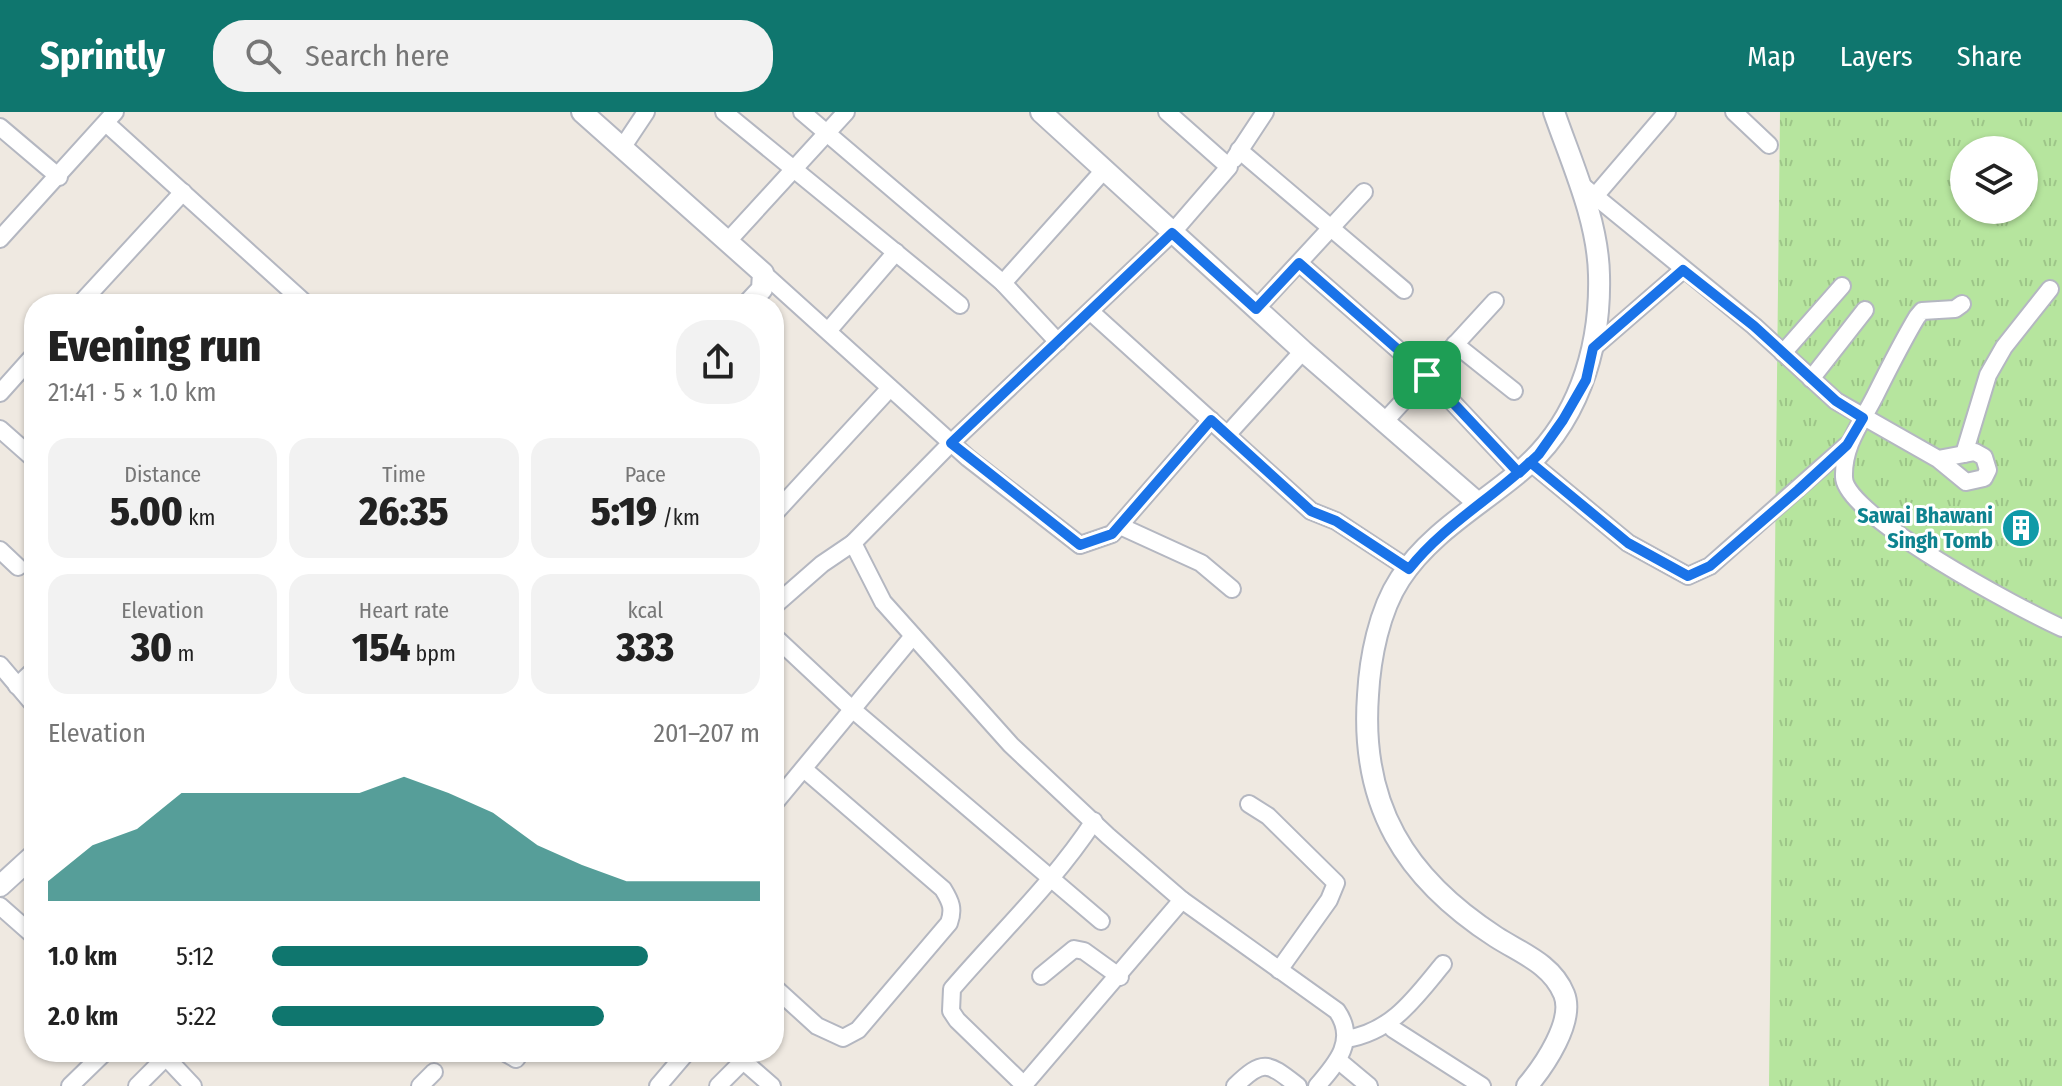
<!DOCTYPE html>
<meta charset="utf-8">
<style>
body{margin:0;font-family:"Fira Sans Condensed",sans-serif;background:#f2f2f2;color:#222;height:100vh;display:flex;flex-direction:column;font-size:30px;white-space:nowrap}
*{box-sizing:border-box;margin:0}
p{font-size:26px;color:#767676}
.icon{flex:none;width:44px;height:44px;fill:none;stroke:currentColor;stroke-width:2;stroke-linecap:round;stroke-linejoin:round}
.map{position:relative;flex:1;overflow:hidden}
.side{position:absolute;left:24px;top:182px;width:760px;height:768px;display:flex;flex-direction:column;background:#fff;border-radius:32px;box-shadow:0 2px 6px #0004}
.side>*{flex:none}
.buttons{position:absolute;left:1950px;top:24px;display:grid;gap:16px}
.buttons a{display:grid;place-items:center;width:88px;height:88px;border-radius:50%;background:#fff;box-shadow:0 2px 6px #0004;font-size:40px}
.pin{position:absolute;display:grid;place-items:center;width:68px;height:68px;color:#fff;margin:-34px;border-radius:16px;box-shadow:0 4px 12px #0006}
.round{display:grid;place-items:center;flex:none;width:84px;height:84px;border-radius:32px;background:#f2f2f2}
.head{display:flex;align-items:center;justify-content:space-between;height:136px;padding:0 24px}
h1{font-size:44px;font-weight:800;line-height:60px}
.metrics{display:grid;grid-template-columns:repeat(3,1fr);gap:12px;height:136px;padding:8px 24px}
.metrics div{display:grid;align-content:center;border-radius:20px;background:#f2f2f2;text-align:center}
.metrics b{font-size:40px;font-weight:800}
.metrics small{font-size:22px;font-weight:400}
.metrics p{font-size:22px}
.chart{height:224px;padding:16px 24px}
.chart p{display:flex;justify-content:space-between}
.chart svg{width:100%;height:144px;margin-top:8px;fill:#0f766e;opacity:.7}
ul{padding:0 24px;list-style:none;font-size:26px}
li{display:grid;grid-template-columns:128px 96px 1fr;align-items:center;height:60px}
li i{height:20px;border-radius:10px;background:#0f766e}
header{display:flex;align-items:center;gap:48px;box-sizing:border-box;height:112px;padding:0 40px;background:#0f766e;color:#fff}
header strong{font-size:38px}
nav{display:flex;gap:44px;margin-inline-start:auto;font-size:28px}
.search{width:560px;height:72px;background:#f2f2f2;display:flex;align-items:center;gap:20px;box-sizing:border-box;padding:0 28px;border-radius:32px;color:#767676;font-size:30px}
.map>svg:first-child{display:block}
.grass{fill:url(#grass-tufts);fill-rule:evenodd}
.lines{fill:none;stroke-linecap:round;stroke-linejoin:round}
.minor-casing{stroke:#b4b7c1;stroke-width:20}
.tertiary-casing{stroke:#b4b7c1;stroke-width:24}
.minor{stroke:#fff;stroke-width:16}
.tertiary{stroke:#fff;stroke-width:20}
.route-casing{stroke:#fff;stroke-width:16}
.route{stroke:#1a73e8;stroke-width:10}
.labels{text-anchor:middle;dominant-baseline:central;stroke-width:6;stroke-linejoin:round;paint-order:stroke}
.culture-label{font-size:22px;font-weight:bold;fill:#0d838f;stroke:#fff;text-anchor:end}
</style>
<header>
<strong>Sprintly</strong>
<div class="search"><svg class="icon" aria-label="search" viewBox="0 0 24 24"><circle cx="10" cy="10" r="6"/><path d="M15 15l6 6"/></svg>Search here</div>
<nav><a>Map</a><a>Layers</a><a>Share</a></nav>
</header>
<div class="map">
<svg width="2062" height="974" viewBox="0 0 2062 974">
<defs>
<pattern id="grass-tufts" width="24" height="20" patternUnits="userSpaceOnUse" patternTransform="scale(2)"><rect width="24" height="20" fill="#b6e59e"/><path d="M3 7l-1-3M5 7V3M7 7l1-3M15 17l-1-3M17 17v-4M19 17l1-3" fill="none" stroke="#9dc588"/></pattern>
</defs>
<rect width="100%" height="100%" fill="#efe9e1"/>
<path class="grass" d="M 1780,0 L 2062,0 L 2062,974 L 1769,974 ZM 1964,38 L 2024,38 L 2024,98 L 1964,98 Z"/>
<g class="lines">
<g class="minor-casing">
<g id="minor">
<path d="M 724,0 L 960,193"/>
<path d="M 802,0 L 1003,171 L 1058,230"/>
<path d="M 1734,0 L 1769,33"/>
<path d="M 106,11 L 306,192"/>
<path d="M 0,15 L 59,65"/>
<path d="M 622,36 L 646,0"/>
<path d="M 1239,38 L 1404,178"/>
<path d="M 1234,47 L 1265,0"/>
<path d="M 1579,71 L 1754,214 L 1836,289 L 1938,347 L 1966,370 L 1984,366 L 1988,358 L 1984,345 L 1975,340 L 1938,347"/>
<path d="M 1596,83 L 1667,0"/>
<path d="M 0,127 L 115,0"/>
<path d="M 727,130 L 846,0"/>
<path d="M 1299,151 L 1427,263 L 1519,361"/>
<path d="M 763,161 L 968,346 L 1080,433 L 1112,422 L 1211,308"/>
<path d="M 1003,171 L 1105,57"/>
<path d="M 80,192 L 183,80"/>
<path d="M 1962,192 L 1955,197 L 1922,199 L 1917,205 C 1902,230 1890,254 1877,280 C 1863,309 1843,332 1844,365 C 1844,404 2024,499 2062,516"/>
<path d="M 1256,197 L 1364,80"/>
<path d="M 1091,200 L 1311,399 L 1336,409 L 1409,457"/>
<path d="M 828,219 L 896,140"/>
<path d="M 1455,232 L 1514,279"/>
<path d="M 1593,236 L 1683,158"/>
<path d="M 1783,241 L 1842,174"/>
<path d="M 1811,267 L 1865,198"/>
<path d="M 0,281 L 34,243"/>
<path d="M 1384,310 L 1495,189"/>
<path d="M 0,317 L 34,347"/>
<path d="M 1227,323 L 1303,239"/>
<path d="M 1964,342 L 1988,263 L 2004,235 L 2050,177"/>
<path d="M 1530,350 L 1628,431 L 1688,464 L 1710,454 L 1847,333"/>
<path d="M 774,402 L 890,276"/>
<path d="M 1120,414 L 1201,451 L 1232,477"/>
<path d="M 853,431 L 883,490 L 1011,633 L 1108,724 L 1182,788 L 1337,899 C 1357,928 1337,951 1317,974"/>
<path d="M 0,438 L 18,455"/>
<path d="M 774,494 L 822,452 L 853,431 L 951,331 L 1172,121 L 1229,55 L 1167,0"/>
<path d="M 774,524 L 852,597 L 1101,809"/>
<path d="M 0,553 L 34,593"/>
<path d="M 17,574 L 34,558"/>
<path d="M 774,692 L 913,524"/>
<path d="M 1249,692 L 1268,704 L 1336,771 L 1329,788 L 1279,858"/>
<path d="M 0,794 L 34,824"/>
<path d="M 1041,864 L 1074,837 L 1084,839 L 1120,865"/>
<path d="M 774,875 L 817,914 L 843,926 L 858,918 L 949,811 C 954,797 951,790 943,777 L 805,658"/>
<path d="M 1393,917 L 1482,974"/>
<path d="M 1346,927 C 1392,920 1415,886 1443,852"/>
<path d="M 161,940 L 193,974"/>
<path d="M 310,940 L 312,940"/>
<path d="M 504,940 L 516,947 L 521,940"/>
<path d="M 733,940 L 772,974"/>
<path d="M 1339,949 L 1369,974"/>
<path d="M 70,974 L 105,940"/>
<path d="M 137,974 L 166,945"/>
<path d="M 420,974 L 434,960"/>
<path d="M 658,974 L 687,940"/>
<path d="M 718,974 L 743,949"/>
<path d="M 1023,974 L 1182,788"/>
<path d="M 1025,974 L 957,908 L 951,899 L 952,877 C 1000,821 1054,770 1094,709"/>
<path d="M 1235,974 C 1264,946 1268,951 1298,974"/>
</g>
</g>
<g class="tertiary-casing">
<g id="tertiary">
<path d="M 582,0 L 763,161 L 762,177 L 748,192"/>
<path d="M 1041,0 L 1303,239 L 1478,391"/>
<path d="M 0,774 L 34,743"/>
<path d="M 1527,974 C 1544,954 1575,909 1564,882 C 1552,852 1521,841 1496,825 C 1405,766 1360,693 1368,583 C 1370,546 1379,499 1400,467 C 1428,423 1477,395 1517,362 C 1577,314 1601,238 1599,163 C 1598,108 1572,52 1554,0"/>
</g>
</g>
<use href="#minor" class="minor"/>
<use href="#tertiary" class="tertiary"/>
</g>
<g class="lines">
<g class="route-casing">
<path id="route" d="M 1427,263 L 1299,151 L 1256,197 L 1172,121 L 951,331 L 1080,433 L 1112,422 L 1211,308 L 1311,399 L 1336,409 L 1409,457 C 1443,414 1491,387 1530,350 L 1628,431 L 1688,464 L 1710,454 L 1798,378 L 1847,333 L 1863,306 L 1836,289 L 1754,214 L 1683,158 L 1593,236 L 1586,268 L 1563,308 L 1539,342 L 1519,361 L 1427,263"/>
</g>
<use href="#route" class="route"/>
</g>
<defs>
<g id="building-disc" transform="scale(2)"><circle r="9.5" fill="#0f9aa8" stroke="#fff"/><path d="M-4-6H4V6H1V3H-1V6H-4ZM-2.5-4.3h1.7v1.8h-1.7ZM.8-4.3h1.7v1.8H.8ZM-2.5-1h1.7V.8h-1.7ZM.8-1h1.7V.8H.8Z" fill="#fff"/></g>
</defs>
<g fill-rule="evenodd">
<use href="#building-disc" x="2021" y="416"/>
</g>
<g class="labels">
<g class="culture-label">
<text x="1993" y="403">Sawai Bhawani<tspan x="1993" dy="25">Singh Tomb</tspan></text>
</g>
</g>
</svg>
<div class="buttons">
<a><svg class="icon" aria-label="layers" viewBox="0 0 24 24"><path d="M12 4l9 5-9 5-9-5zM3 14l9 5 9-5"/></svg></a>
</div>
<div class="pin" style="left:1427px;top:263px;background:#1e9e55"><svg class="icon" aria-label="arrive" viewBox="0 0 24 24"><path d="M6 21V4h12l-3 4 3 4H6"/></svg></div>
<section class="side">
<div class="head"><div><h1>Evening run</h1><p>21:41 · 5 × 1.0 km</p></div><a class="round"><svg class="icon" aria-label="share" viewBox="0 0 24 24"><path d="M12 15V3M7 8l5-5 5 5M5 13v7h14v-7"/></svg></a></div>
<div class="metrics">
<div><p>Distance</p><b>5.00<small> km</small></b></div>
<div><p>Time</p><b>26:35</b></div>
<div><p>Pace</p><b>5:19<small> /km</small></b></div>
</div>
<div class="metrics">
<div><p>Elevation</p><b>30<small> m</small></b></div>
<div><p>Heart rate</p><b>154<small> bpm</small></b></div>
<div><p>kcal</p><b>333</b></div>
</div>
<div class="chart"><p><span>Elevation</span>201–207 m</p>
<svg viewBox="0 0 160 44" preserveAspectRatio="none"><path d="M0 44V38L10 27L20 22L30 11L40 11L50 11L60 11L70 11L80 6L90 11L100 17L110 27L120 33L130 38L140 38L150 38L160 38V44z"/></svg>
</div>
<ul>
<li><b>1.0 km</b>5:12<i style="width:77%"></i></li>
<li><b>2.0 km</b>5:22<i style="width:68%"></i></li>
</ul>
</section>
</div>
